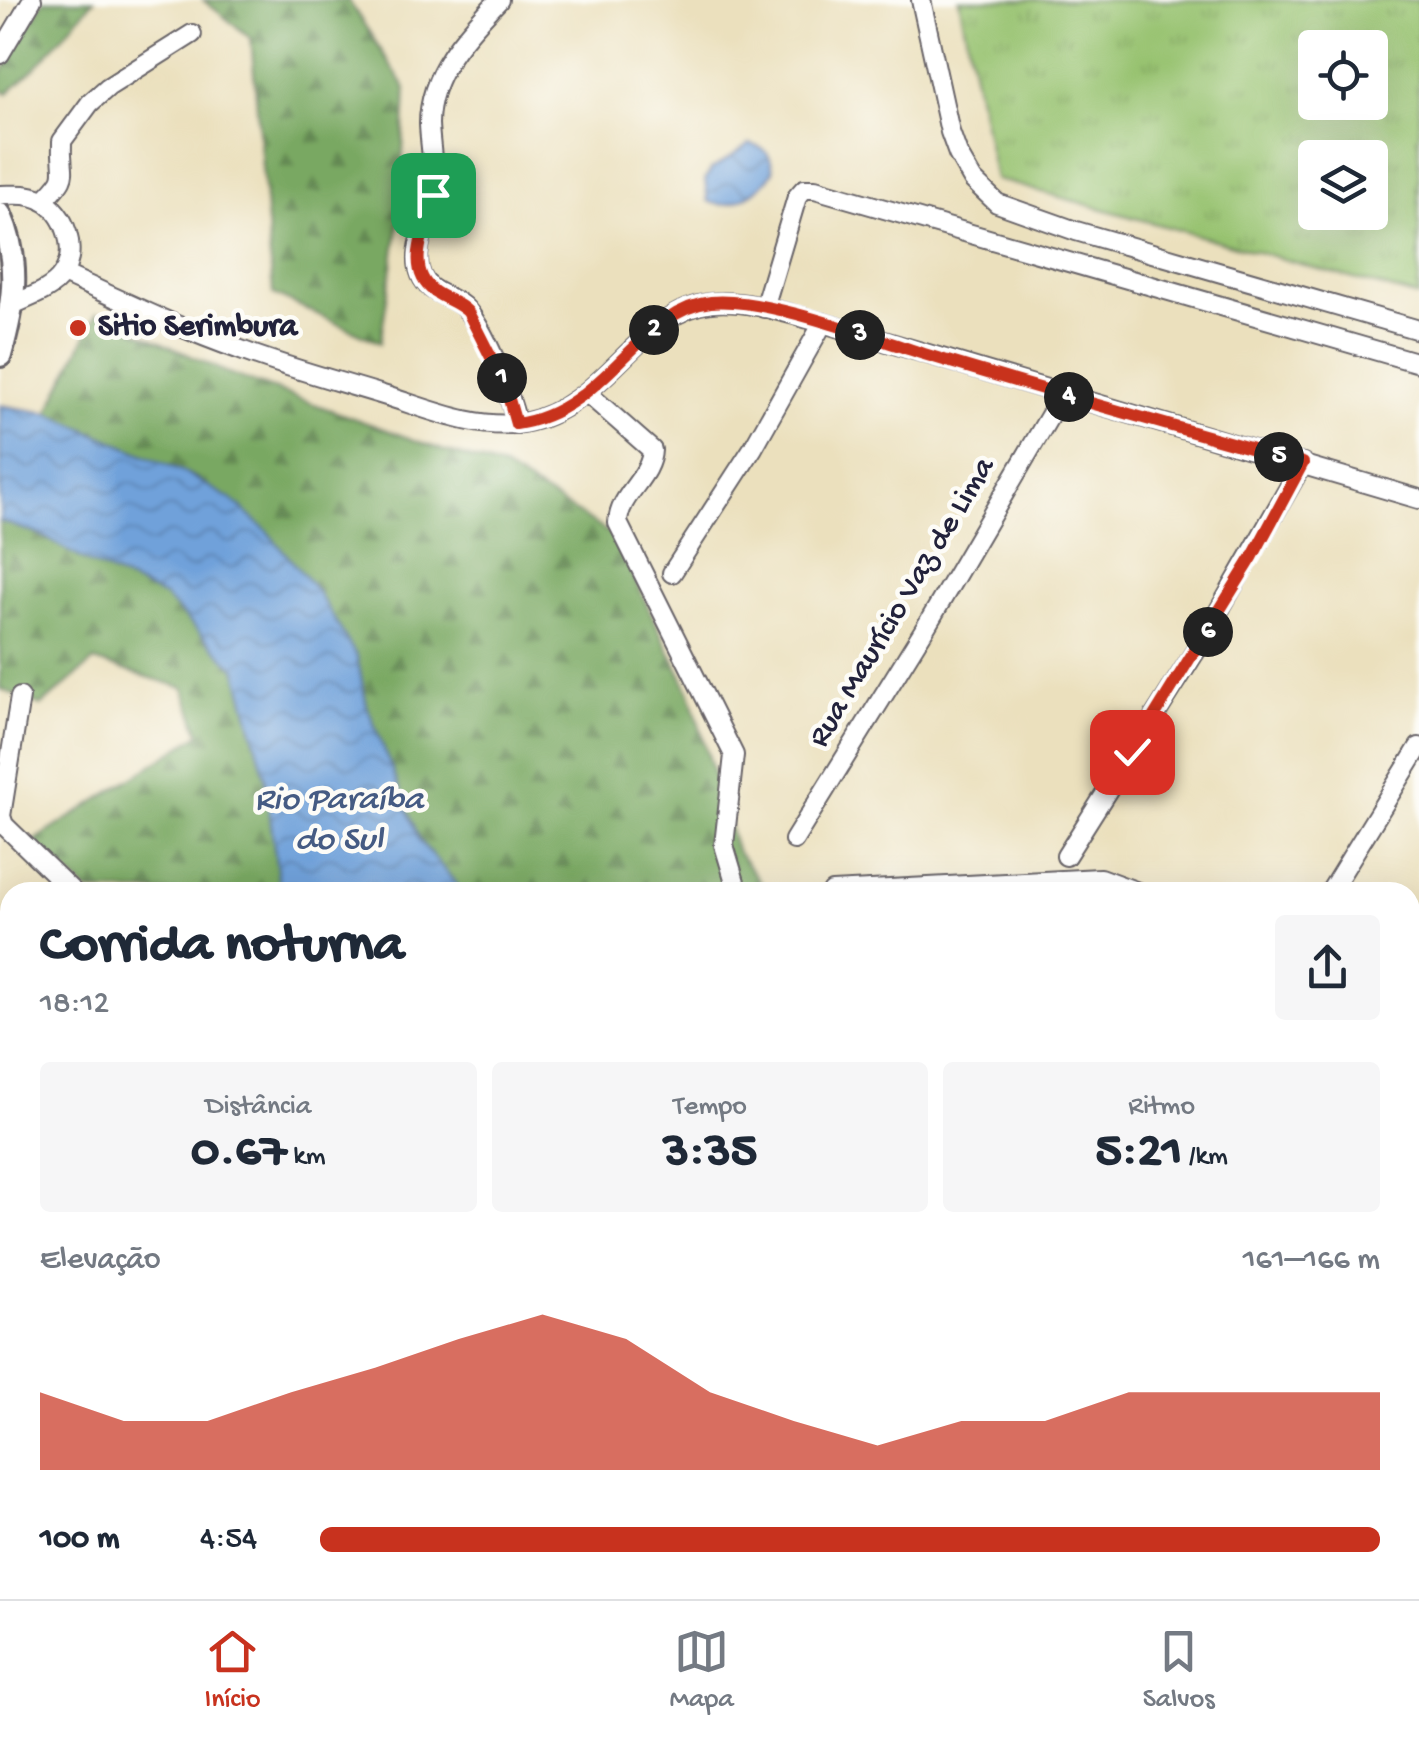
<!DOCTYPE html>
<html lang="pt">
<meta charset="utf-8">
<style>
body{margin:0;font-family:"Gochi Hand",sans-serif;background:#f6f6f7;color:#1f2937;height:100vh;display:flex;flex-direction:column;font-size:38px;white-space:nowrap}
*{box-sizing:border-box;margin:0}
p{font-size:32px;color:#747a83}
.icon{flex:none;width:55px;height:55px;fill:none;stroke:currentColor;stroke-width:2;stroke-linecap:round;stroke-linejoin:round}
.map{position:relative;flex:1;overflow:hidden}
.details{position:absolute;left:0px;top:882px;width:1420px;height:718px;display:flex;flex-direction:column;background:#fff;border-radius:30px 30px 0 0;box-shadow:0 10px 40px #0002}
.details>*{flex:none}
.tools{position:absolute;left:1298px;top:30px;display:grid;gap:20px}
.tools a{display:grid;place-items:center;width:90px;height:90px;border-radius:10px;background:#fff;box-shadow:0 10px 40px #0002;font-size:50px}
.pin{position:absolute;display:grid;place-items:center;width:85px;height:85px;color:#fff;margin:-42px;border-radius:20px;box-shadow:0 5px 15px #0006}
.km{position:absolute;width:50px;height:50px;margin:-25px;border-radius:50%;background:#222;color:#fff;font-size:28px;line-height:50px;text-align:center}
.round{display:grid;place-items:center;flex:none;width:105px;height:105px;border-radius:10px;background:#f6f6f7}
.overview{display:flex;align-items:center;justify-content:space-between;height:170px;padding:0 40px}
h1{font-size:55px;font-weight:800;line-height:75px}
.metrics{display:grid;grid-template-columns:repeat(3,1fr);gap:15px;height:170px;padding:10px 40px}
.metrics div{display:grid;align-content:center;border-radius:10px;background:#f6f6f7;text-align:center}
.metrics b{font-size:50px;font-weight:800}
.metrics small{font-size:28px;font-weight:400}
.metrics p{font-size:28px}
.chart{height:280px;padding:20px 40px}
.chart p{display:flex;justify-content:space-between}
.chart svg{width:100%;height:180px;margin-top:10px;fill:#c8321e;opacity:.7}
ul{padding:0 40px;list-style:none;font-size:32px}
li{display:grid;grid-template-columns:160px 120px 1fr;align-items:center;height:75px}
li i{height:25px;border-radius:12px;background:#c8321e}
.dock{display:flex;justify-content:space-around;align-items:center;height:140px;border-top:2px solid #e0e1e3;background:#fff;font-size:28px;color:#747a83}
.dock a{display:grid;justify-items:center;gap:5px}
.dock .selected{color:#c8321e}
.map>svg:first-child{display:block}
.grass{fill:url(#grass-tufts);stroke:#5c7255;stroke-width:2.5;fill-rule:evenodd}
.forest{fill:url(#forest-firs);stroke:#4e654e;stroke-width:2.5}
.water{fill:url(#water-waves);stroke:#49628a;stroke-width:2.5}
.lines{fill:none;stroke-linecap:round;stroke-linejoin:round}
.minor-casing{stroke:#686468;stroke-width:22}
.major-casing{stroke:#686468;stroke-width:28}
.minor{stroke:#fff;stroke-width:18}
.major{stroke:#fff;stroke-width:22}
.route-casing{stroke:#fff;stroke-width:20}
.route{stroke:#c8321e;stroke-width:12}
.poi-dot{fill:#c8321e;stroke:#fdfcf7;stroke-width:4}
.labels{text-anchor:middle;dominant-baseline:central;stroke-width:9;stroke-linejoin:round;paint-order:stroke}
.poi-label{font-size:32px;font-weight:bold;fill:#22223b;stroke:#fdfcf7;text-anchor:start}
.street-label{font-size:32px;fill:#22223b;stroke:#fdfcf7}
.water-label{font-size:35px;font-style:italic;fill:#455b83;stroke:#fdfcf7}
</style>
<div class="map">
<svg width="1419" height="1599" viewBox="0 0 1419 1599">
<defs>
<pattern id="grass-tufts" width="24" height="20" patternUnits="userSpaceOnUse" patternTransform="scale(2.5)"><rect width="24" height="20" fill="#97c26f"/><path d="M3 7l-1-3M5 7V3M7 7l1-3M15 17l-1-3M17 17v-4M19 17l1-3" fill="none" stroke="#82a661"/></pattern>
<pattern id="forest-firs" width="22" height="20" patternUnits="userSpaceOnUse" patternTransform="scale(2.5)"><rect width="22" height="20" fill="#79a862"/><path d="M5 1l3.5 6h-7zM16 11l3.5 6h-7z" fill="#638852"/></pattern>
<pattern id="water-waves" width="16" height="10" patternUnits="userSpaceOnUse" patternTransform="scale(2.5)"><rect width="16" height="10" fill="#70a1da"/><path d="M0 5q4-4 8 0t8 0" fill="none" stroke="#5c83b2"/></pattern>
</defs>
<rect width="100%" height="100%" fill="#fdfcf7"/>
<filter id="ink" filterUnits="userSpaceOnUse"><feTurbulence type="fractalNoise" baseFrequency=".01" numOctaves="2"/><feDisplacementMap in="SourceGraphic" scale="20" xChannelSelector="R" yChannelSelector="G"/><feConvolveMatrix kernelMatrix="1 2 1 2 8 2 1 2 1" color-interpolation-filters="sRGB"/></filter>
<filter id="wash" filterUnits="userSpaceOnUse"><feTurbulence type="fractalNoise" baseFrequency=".0048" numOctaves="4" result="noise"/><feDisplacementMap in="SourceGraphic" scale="40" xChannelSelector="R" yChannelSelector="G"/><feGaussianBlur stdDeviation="2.25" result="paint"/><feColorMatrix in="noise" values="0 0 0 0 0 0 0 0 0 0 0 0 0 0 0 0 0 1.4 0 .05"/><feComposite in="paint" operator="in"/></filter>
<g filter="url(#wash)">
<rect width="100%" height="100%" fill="#ebe0bd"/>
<g class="grass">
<path d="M 959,0 L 1419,0 L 1419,297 L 995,179 ZM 1315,48 L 1370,48 L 1370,102 L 1315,102 ZM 1315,158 L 1370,158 L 1370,212 L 1315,212 Z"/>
<path d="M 1410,1431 L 1419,1441 L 1419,1599 L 1410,1548 Z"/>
</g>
<g class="forest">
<path d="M 44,0 L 94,0 L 36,67 L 7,94 L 0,89 L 0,76 Z"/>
<path d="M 203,0 L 348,0 L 406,88 L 400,216 L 380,343 L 273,294 L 251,38 Z"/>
<path d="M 97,313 L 228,373 L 442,450 L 503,468 L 613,535 L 690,693 L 736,850 L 768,892 L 463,892 L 420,841 L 367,706 L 357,657 L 199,479 L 48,413 Z"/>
<path d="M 0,521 L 41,535 L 86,561 L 166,597 L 237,670 L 265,776 L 280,892 L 88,892 L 34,841 L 200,734 L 184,688 L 94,661 L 41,706 L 0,689 Z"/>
<path d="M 1410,1060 L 1419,1066 L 1419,1441 L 1410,1431 Z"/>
</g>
<g class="water">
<path d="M 750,144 C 766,148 771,155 773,171 C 762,190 730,213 708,201 L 705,180 L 711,170 Z"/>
<path d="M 0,405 L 48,413 L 182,471 L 232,500 L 266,530 L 317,591 L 357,657 L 367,706 L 420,841 L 463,892 L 280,892 L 265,776 L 237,670 L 165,597 L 86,561 L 41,535 L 0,521 Z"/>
<path d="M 1410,1548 L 1418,1599 L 1314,1599 L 1315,1590 L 1410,1590 Z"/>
</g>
</g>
<g filter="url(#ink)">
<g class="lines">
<g class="minor-casing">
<g id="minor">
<path d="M 499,0 C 466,34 429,73 429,124 C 430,149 436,174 432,200 C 428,224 411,251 421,275 C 429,294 449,294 463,306 C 485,327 510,394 517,424"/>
<path d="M 921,0 L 950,132 L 958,154 L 973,180 L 997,203 L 1076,231 L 1419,330"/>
<path d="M 0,54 L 32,0"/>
<path d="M 0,195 C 13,195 27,193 40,199 C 66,212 79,251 62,275 C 52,290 30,297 14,304"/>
<path d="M 43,201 C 73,171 60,178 62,141 L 90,103 L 108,87 L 192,34"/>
<path d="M 63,274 C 121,300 178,328 238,349 C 285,367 334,380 383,395 C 426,408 477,431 523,423 C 605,409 639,310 711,303 C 748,299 788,314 823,323 L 1419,499"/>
<path d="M 764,308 L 797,197 L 804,189 L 815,189 L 1419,363"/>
<path d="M 587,393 L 652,450 C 651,478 619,494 618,523 L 734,755 L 724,845 L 738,892"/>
<path d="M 672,573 L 753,448 L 823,323"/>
<path d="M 20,697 L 1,816 L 4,825 L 73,892"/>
<path d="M 794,840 L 927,625 L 1062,395"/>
<path d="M 1066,856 L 1197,649 L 1303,463"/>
<path d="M 832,892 L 1100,878 L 1138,892"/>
<path d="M 1330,892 L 1419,747"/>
<path d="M 0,977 L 10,982"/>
<path d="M 0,997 L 10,1002"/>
<path d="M 1410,1045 L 1419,1051"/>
<path d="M 3,1302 L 10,1289"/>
<path d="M 372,1590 L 381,1599"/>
<path d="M 734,1590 L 743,1599"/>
<path d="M 765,1590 L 774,1599"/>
<path d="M 1087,1590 L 1096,1599"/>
<path d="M 490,1599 L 499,1590"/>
</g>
</g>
<g class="major-casing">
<g id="major">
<path d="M 0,215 C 21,264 14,305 0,355"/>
<path d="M 0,940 L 10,949"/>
</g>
</g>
<use href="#minor" class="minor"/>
<use href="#major" class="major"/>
</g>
</g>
<g class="lines" filter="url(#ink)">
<g class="route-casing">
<path id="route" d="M 433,195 C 428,225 402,269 435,292 C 447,300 458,302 468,312 L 505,385 L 516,424 C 606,412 638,310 711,302 C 765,297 870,337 924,354 C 1050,392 1177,428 1303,463 L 1253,556 L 1132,752"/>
</g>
<use href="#route" class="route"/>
</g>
<circle class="poi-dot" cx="78" cy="328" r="10"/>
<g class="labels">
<g class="poi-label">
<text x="98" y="328">Sitio Serimbura</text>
</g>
<g class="street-label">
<text transform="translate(903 603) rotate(-59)">Rua Maurício Vaz de Lima</text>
</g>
<g class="water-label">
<text x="339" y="801">Rio Paraíba<tspan x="339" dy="40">do Sul</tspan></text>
</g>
</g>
</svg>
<div class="tools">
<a><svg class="icon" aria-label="locate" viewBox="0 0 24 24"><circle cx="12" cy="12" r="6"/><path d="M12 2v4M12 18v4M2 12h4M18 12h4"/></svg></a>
<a><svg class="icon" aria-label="layers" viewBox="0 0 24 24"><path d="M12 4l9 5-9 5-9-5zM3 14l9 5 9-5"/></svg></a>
</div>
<div class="pin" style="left:433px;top:195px;background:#1e9e55"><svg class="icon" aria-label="arrive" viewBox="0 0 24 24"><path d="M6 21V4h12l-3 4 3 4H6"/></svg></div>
<div class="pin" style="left:1132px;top:752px;background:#d93025"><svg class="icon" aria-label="check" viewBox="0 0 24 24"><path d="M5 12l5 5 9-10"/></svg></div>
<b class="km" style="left:502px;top:378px">1</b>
<b class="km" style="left:654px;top:330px">2</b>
<b class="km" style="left:860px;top:335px">3</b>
<b class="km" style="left:1069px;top:397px">4</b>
<b class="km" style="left:1279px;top:457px">5</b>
<b class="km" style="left:1208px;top:632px">6</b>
<section class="details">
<div class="overview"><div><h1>Corrida noturna</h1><p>18:12</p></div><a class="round"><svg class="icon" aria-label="share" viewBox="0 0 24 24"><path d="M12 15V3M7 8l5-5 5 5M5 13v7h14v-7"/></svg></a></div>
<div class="metrics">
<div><p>Distância</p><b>0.67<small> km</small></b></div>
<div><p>Tempo</p><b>3:35</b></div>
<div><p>Ritmo</p><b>5:21<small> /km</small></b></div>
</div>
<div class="chart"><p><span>Elevação</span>161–166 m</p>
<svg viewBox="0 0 160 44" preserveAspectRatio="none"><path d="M0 44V25L10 32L20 32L30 25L40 19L50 12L60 6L70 12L80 25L90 32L100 38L110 32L120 32L130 25L140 25L150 25L160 25V44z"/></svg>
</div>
<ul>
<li><b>100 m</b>4:54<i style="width:100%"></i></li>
</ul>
</section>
</div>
<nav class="dock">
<a class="selected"><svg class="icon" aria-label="home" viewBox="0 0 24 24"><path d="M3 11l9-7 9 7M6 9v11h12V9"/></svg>Início</a>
<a><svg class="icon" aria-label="map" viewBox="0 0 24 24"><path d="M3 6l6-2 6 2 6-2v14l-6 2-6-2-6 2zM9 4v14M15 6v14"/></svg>Mapa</a>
<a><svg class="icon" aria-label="saved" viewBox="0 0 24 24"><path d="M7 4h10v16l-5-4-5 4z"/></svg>Salvos</a>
</nav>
